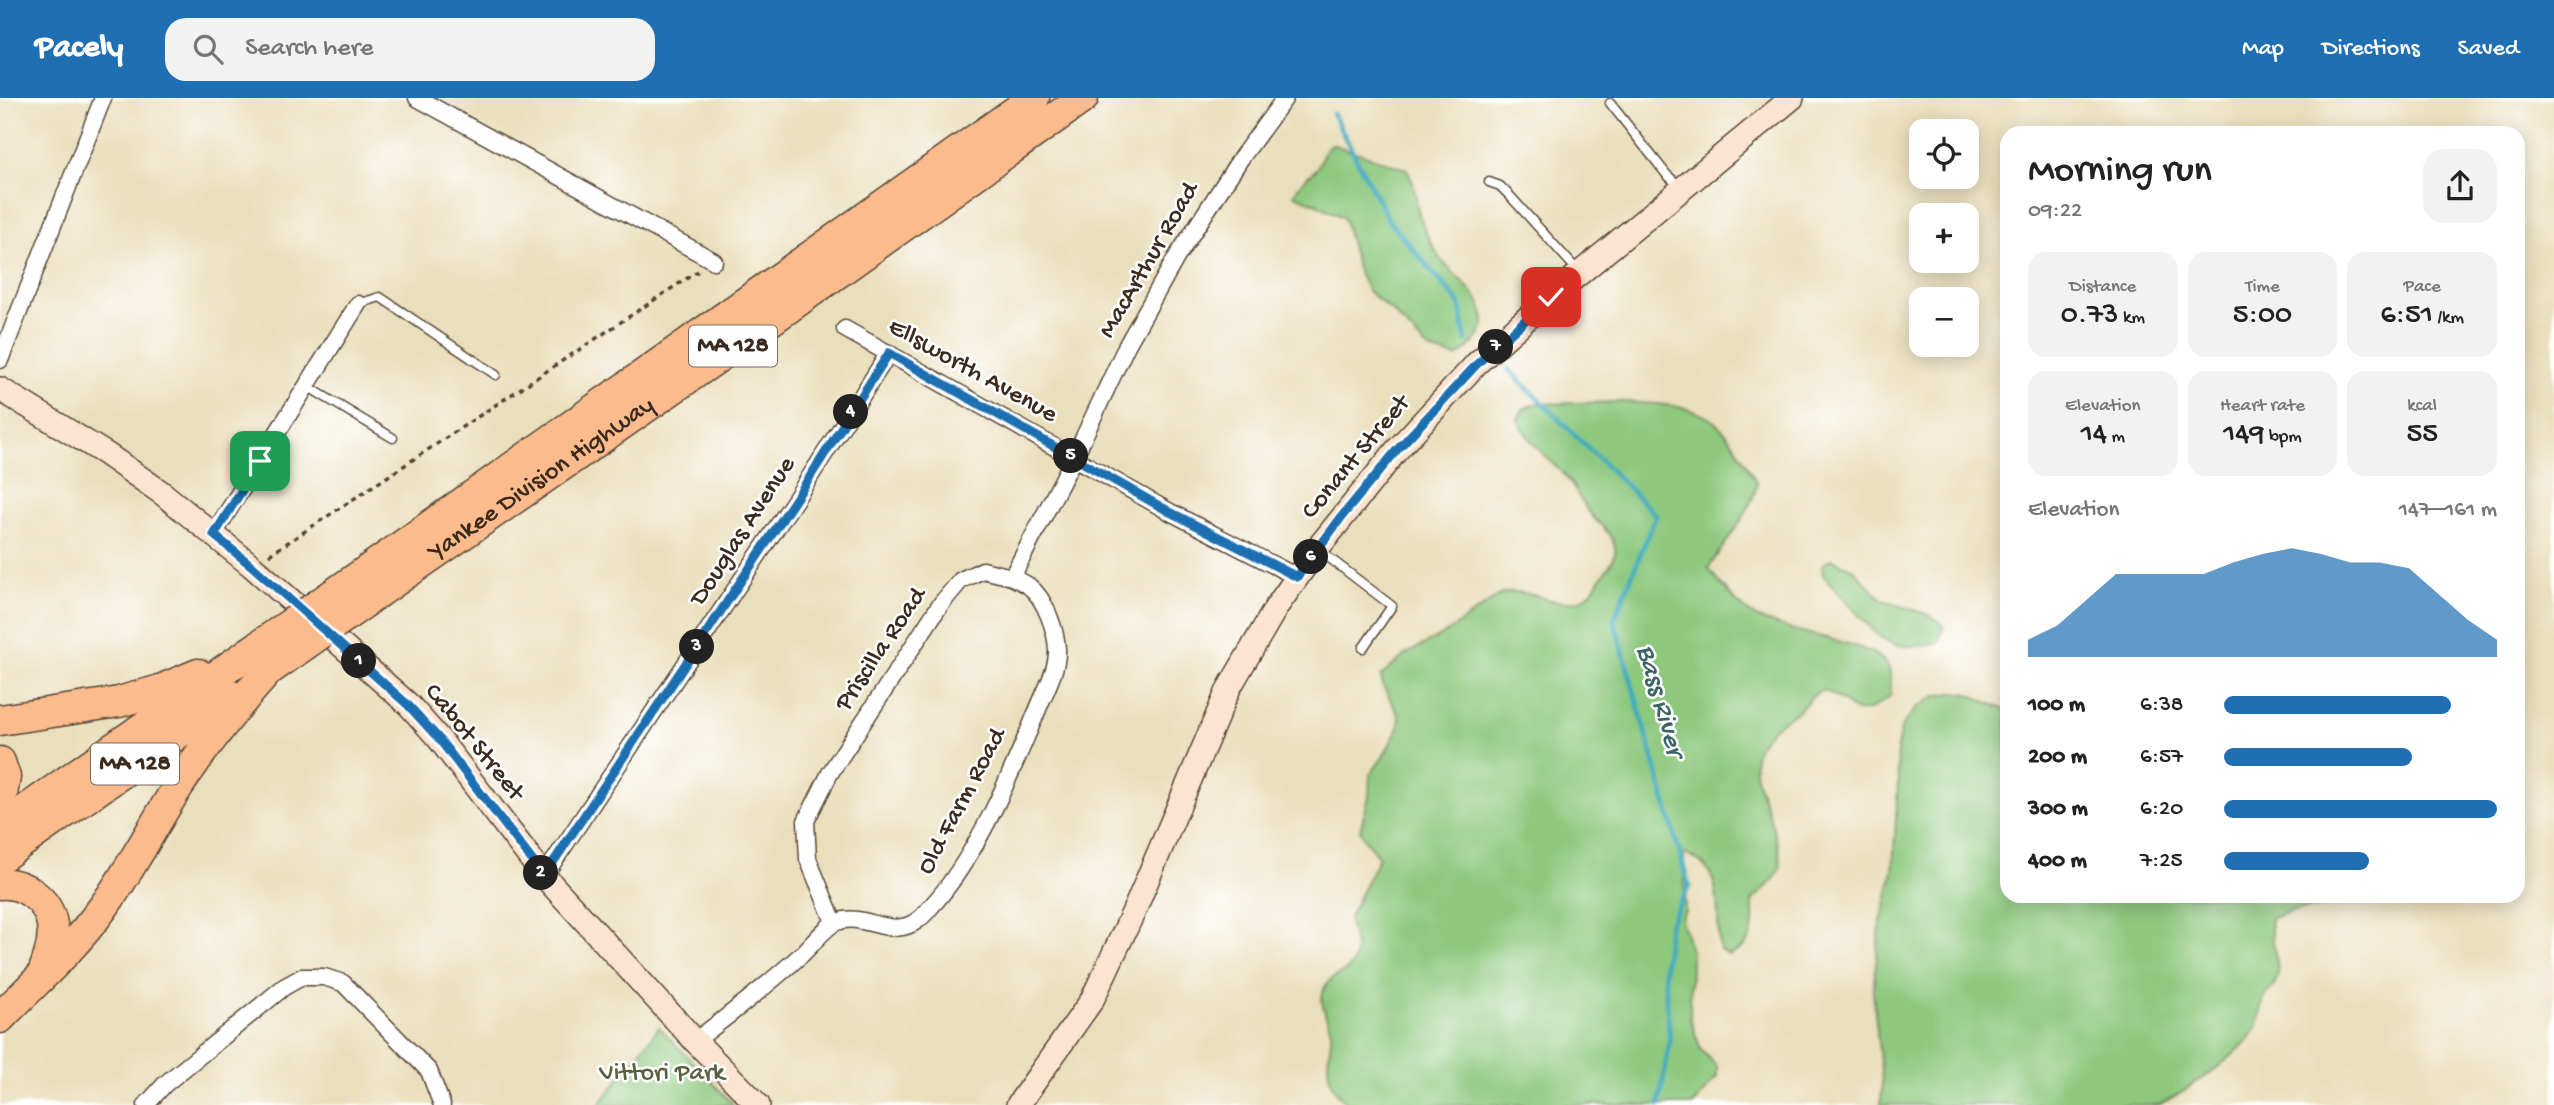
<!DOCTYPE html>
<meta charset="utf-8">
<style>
body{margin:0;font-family:"Gochi Hand",sans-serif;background:#f2f2f2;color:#222;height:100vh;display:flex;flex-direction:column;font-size:26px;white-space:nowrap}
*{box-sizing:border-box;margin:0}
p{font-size:23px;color:#767676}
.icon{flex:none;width:38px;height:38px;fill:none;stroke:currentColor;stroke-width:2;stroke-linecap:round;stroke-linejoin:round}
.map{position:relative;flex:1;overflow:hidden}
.drawer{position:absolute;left:2000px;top:28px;width:525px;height:777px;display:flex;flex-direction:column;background:#fff;border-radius:21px;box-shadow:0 4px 18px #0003}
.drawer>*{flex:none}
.buttons{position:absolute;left:1909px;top:21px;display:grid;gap:14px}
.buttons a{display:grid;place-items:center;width:70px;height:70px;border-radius:14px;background:#fff;box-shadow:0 4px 18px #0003;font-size:35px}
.pin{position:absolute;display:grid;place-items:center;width:60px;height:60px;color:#fff;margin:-30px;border-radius:14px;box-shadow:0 4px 10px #0006}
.km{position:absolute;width:35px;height:35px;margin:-18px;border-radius:50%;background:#222;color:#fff;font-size:19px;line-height:35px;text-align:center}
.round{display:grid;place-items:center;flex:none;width:74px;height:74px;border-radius:21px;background:#f2f2f2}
.summary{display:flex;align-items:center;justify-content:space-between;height:119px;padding:0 28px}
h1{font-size:38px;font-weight:600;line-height:52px}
.figures{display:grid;grid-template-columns:repeat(3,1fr);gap:10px;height:119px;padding:7px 28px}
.figures div{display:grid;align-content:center;border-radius:18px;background:#f2f2f2;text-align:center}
.figures b{font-size:30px;font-weight:600}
.figures small{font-size:19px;font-weight:400}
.figures p{font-size:19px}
.chart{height:196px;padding:14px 28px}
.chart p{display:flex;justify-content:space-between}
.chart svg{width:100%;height:126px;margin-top:7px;fill:#1f6fb2;opacity:.7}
ul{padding:0 28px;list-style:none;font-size:23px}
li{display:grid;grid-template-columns:112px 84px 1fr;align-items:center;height:52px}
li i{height:18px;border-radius:9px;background:#1f6fb2}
header{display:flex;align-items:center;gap:42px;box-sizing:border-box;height:98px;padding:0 35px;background:#1f6fb2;color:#fff}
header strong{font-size:33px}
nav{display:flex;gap:38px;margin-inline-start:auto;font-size:24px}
.search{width:490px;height:63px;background:#f2f2f2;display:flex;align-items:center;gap:18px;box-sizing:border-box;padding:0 24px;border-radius:21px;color:#767676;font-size:26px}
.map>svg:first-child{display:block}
.green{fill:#8dc87d;stroke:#64794e;stroke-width:2}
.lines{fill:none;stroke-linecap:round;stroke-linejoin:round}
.stream{stroke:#3eaabd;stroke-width:5}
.lane-casing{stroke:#554536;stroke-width:11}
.street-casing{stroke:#554536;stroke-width:19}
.secondary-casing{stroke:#554536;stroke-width:26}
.highway-casing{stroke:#554536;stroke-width:33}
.path{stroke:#554536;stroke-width:3.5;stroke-dasharray:5 5;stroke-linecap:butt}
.lane{stroke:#fff;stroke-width:8}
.street{stroke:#fff;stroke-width:16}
.secondary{stroke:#fde4d1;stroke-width:23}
.highway{stroke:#fbbb8c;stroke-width:30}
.highway-bridge-casing{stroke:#554536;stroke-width:33;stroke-linecap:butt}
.highway-bridge{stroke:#fbbb8c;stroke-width:30}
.route-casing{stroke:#fff;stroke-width:14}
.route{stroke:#1f6fb2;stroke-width:9}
.labels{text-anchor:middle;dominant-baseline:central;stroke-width:5;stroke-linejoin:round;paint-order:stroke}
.shield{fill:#fff;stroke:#766a62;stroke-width:2}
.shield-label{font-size:24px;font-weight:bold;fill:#3b2a1e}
.street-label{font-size:26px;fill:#3b2a1e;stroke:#fff}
.park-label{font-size:26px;fill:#58613f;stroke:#fff}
.water-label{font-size:28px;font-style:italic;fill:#3c6466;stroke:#fff}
</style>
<header>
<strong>Pacely</strong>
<div class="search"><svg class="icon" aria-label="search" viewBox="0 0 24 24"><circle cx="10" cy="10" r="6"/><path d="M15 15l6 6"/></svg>Search here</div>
<nav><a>Map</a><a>Directions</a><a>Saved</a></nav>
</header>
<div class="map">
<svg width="2554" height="1007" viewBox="0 0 2554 1007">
<rect width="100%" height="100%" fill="#fff"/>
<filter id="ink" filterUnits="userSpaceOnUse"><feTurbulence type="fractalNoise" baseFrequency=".0143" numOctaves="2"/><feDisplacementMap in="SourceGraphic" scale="14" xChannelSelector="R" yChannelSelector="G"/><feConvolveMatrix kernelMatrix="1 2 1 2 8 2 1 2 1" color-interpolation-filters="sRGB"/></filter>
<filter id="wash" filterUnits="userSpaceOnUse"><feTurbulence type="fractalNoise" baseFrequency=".00686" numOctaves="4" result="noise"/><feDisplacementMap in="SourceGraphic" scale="28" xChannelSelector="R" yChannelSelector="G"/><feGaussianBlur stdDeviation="1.57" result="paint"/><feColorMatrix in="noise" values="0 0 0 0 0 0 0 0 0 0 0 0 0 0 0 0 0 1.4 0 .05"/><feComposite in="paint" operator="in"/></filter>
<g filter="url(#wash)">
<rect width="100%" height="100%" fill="#eadfbc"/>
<g class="green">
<path d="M 1331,46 L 1407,71 C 1415,85 1415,97 1418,112 C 1422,128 1432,149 1441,161 C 1454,180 1483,195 1484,221 C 1485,236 1469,251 1457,259 L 1435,254 L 1425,248 L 1395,216 L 1369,194 L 1358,174 L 1344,120 L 1315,105 L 1294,97 C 1300,81 1307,82 1316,71 C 1323,62 1322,53 1331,46 Z"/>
<path d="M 1623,304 C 1655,306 1697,305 1721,330 C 1736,345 1746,367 1757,385 C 1751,417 1724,444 1708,471 C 1723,488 1738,509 1758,520 C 1789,536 1868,543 1886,565 C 1893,574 1890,587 1891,597 C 1853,628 1859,609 1824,592 C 1810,596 1806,608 1795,615 C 1728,655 1761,680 1775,738 C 1778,748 1782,760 1780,770 C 1776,783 1761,793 1752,803 C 1755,825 1755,849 1729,857 L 1720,852 C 1715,818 1727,767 1684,756 L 1685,812 L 1681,821 L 1691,853 L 1690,920 L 1701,952 L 1717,968 L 1717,979 L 1694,1007 L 1349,1007 C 1331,993 1326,977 1329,955 C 1330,948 1332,940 1331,933 C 1328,919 1318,906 1324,891 C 1329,876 1349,877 1354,862 C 1359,847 1349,834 1349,819 L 1379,759 L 1365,742 L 1360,732 L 1369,699 L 1370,677 L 1383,659 L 1399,629 L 1399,618 L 1383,588 L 1381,578 L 1406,556 L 1446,535 L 1501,496 C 1528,488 1551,509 1576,503 C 1588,501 1595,488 1602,478 C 1608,469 1617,460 1615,449 C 1612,435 1602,429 1593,419 C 1582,407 1576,391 1566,379 C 1549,360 1528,345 1518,321 L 1523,311 L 1533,306 Z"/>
<path d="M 1831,461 L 1852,470 L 1883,502 L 1926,516 L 1936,521 L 1944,528 L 1939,544 C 1912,549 1899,553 1876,536 L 1823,477 L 1822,467 Z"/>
<path d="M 1957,594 L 1969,596 L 2007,613 L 2007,798 L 2352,798 C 2326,813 2295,807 2271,821 C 2268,837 2278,857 2278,875 C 2277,888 2268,892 2263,903 C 2259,911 2261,921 2257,929 C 2242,957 2186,992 2159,1007 L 1881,1007 L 1882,983 L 1873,894 L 1880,828 L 1893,773 L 1898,683 L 1897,649 L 1902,628 L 1916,610 L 1936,598 Z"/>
<path d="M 659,929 L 734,1007 L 599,1007 Z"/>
</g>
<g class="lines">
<g class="stream">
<path d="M 1333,16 L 1389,123 L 1460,206 L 1466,243"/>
<path d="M 1508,271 L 1656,417 L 1614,522 L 1689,788 L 1669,827 L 1664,873 L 1670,943 L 1659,1007"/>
</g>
</g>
</g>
<g filter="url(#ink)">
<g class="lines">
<g class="lane-casing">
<g id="lane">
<path d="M 1610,5 L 1667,77 L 1680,88"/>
<path d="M 1489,84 L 1500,88 L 1510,98 L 1578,173"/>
<path d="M 358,206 L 380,199 L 496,277"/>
<path d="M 307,288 L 393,340"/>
<path d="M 1319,452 L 1392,508 L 1363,550"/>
</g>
</g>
<g class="street-casing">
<g id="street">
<path d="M 417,0 L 714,163"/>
<path d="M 845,231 L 1170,414 L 1297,479"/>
<path d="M 0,262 L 103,0"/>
<path d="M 213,437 L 358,206"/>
<path d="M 544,778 L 797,399 L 889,255"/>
<path d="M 834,824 L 808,761 L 806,723 L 830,675 L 940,507 L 961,482 L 983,472 L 1012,479 L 1074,360 L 1127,247 L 1176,160 L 1241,60 L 1285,0"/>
<path d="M 695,943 C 732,915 768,887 802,856 C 811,848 827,827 837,824 C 864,813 891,843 918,822 C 925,817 930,809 936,803 C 980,752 1012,673 1038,611 C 1045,593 1058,571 1057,551 C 1056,532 1045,501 1030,489 C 1026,485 1017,482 1012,479"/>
<path d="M 146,1007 L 165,986 L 284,889 L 302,879 L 324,879 L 343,885 L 429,973 L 442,1007"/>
</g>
</g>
<g class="secondary-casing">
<g id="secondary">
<path d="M 0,291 L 106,356 L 162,395 L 252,468 L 409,607 L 440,642 L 544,778 L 695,943 L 758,1007"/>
<path d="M 1018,1007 L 1092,902 L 1134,813 L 1229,590 L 1277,508 L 1317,451 L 1396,353 L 1477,265 L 1551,199 L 1792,0"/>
</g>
</g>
<g class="highway-casing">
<g id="highway">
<path d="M 362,476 L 1034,0"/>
<path id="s1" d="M 381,493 L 756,233 L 1083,0"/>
<path d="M 0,622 L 119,604 L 160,592 L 198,576"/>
<path d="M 0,664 L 5,679 L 0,709"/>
<path d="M 0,730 L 250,554"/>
<path d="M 0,760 L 232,598"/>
<path d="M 0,786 C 24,784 48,802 52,826 C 55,842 49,860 43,875"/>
<path d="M 0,920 C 34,885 73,851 102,811 C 127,777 147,739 169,703 C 198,655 232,613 269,572"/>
</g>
</g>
<path class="path" d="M 269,457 L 698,173"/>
<use href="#lane" class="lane"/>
<use href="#street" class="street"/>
<use href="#secondary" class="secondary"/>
<use href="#highway" class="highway"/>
<g class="highway-bridge-casing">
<g id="highway-bridge">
<path d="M 250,554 L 362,476"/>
<path d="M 269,572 L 381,493"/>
</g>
</g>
<use href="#highway-bridge" class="highway-bridge"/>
</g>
</g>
<g class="lines" filter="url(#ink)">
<g class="route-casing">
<path id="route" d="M 260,363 L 214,437 L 252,468 L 408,607 L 440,642 L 544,778 L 797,399 L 889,255 L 1170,414 L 1297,479 L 1343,417 L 1396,353 L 1478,265 L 1551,199"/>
</g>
<use href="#route" class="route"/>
</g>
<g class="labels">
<g class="shield">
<rect x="689" y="227.5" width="88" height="41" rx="5"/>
<rect x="91" y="645.5" width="88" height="41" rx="5"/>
</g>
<g class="shield-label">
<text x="733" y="248">MA 128</text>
<text x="135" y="666">MA 128</text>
</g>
<g class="street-label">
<text transform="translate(1150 163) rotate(-60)">MacArthur Road</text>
<text transform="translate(972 274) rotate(29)">Ellsworth Avenue</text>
<text transform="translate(1357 360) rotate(-50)">Conant Street</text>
<text stroke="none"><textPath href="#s1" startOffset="196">Yankee Division Highway</textPath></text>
<text transform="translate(744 434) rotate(-57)">Douglas Avenue</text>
<text transform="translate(882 552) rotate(-56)">Priscilla Road</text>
<text transform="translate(473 645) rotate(51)">Cabot Street</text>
<text transform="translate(963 704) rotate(-62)">Old Farm Road</text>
</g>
<g class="park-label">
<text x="662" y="976">Vittori Park</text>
</g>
<g class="water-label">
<text transform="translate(1659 603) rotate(74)">Bass River</text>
</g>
</g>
</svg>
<div class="buttons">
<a><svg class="icon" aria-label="locate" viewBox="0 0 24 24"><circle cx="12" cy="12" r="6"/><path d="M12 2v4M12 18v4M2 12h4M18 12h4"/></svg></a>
<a>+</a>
<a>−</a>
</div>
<div class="pin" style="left:260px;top:363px;background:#1e9e55"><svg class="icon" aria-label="arrive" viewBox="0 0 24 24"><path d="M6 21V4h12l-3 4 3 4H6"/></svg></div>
<div class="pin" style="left:1551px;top:199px;background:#d93025"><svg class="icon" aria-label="check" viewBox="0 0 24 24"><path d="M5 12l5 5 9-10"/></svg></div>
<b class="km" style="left:359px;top:563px">1</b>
<b class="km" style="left:541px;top:775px">2</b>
<b class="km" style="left:697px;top:549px">3</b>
<b class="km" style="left:851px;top:314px">4</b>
<b class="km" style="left:1071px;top:358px">5</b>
<b class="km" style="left:1311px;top:459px">6</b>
<b class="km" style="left:1496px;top:249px">7</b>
<section class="drawer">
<div class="summary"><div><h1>Morning run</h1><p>09:22</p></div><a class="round"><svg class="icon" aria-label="share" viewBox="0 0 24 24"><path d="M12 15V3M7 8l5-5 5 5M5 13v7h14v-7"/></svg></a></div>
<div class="figures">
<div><p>Distance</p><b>0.73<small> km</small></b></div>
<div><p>Time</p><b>5:00</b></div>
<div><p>Pace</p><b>6:51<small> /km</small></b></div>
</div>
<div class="figures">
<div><p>Elevation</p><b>14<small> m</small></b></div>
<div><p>Heart rate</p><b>149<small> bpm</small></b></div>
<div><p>kcal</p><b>55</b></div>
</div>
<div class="chart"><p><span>Elevation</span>147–161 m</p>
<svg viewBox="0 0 160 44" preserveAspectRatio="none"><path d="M0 44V38L10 33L20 24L30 15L40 15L50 15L60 15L70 11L80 8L90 6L100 8L110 11L120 11L130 13L140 22L150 31L160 38V44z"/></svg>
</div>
<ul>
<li><b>100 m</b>6:38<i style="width:83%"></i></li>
<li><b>200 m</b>6:57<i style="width:69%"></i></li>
<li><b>300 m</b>6:20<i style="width:100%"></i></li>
<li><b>400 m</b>7:25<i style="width:53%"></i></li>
</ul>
</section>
</div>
